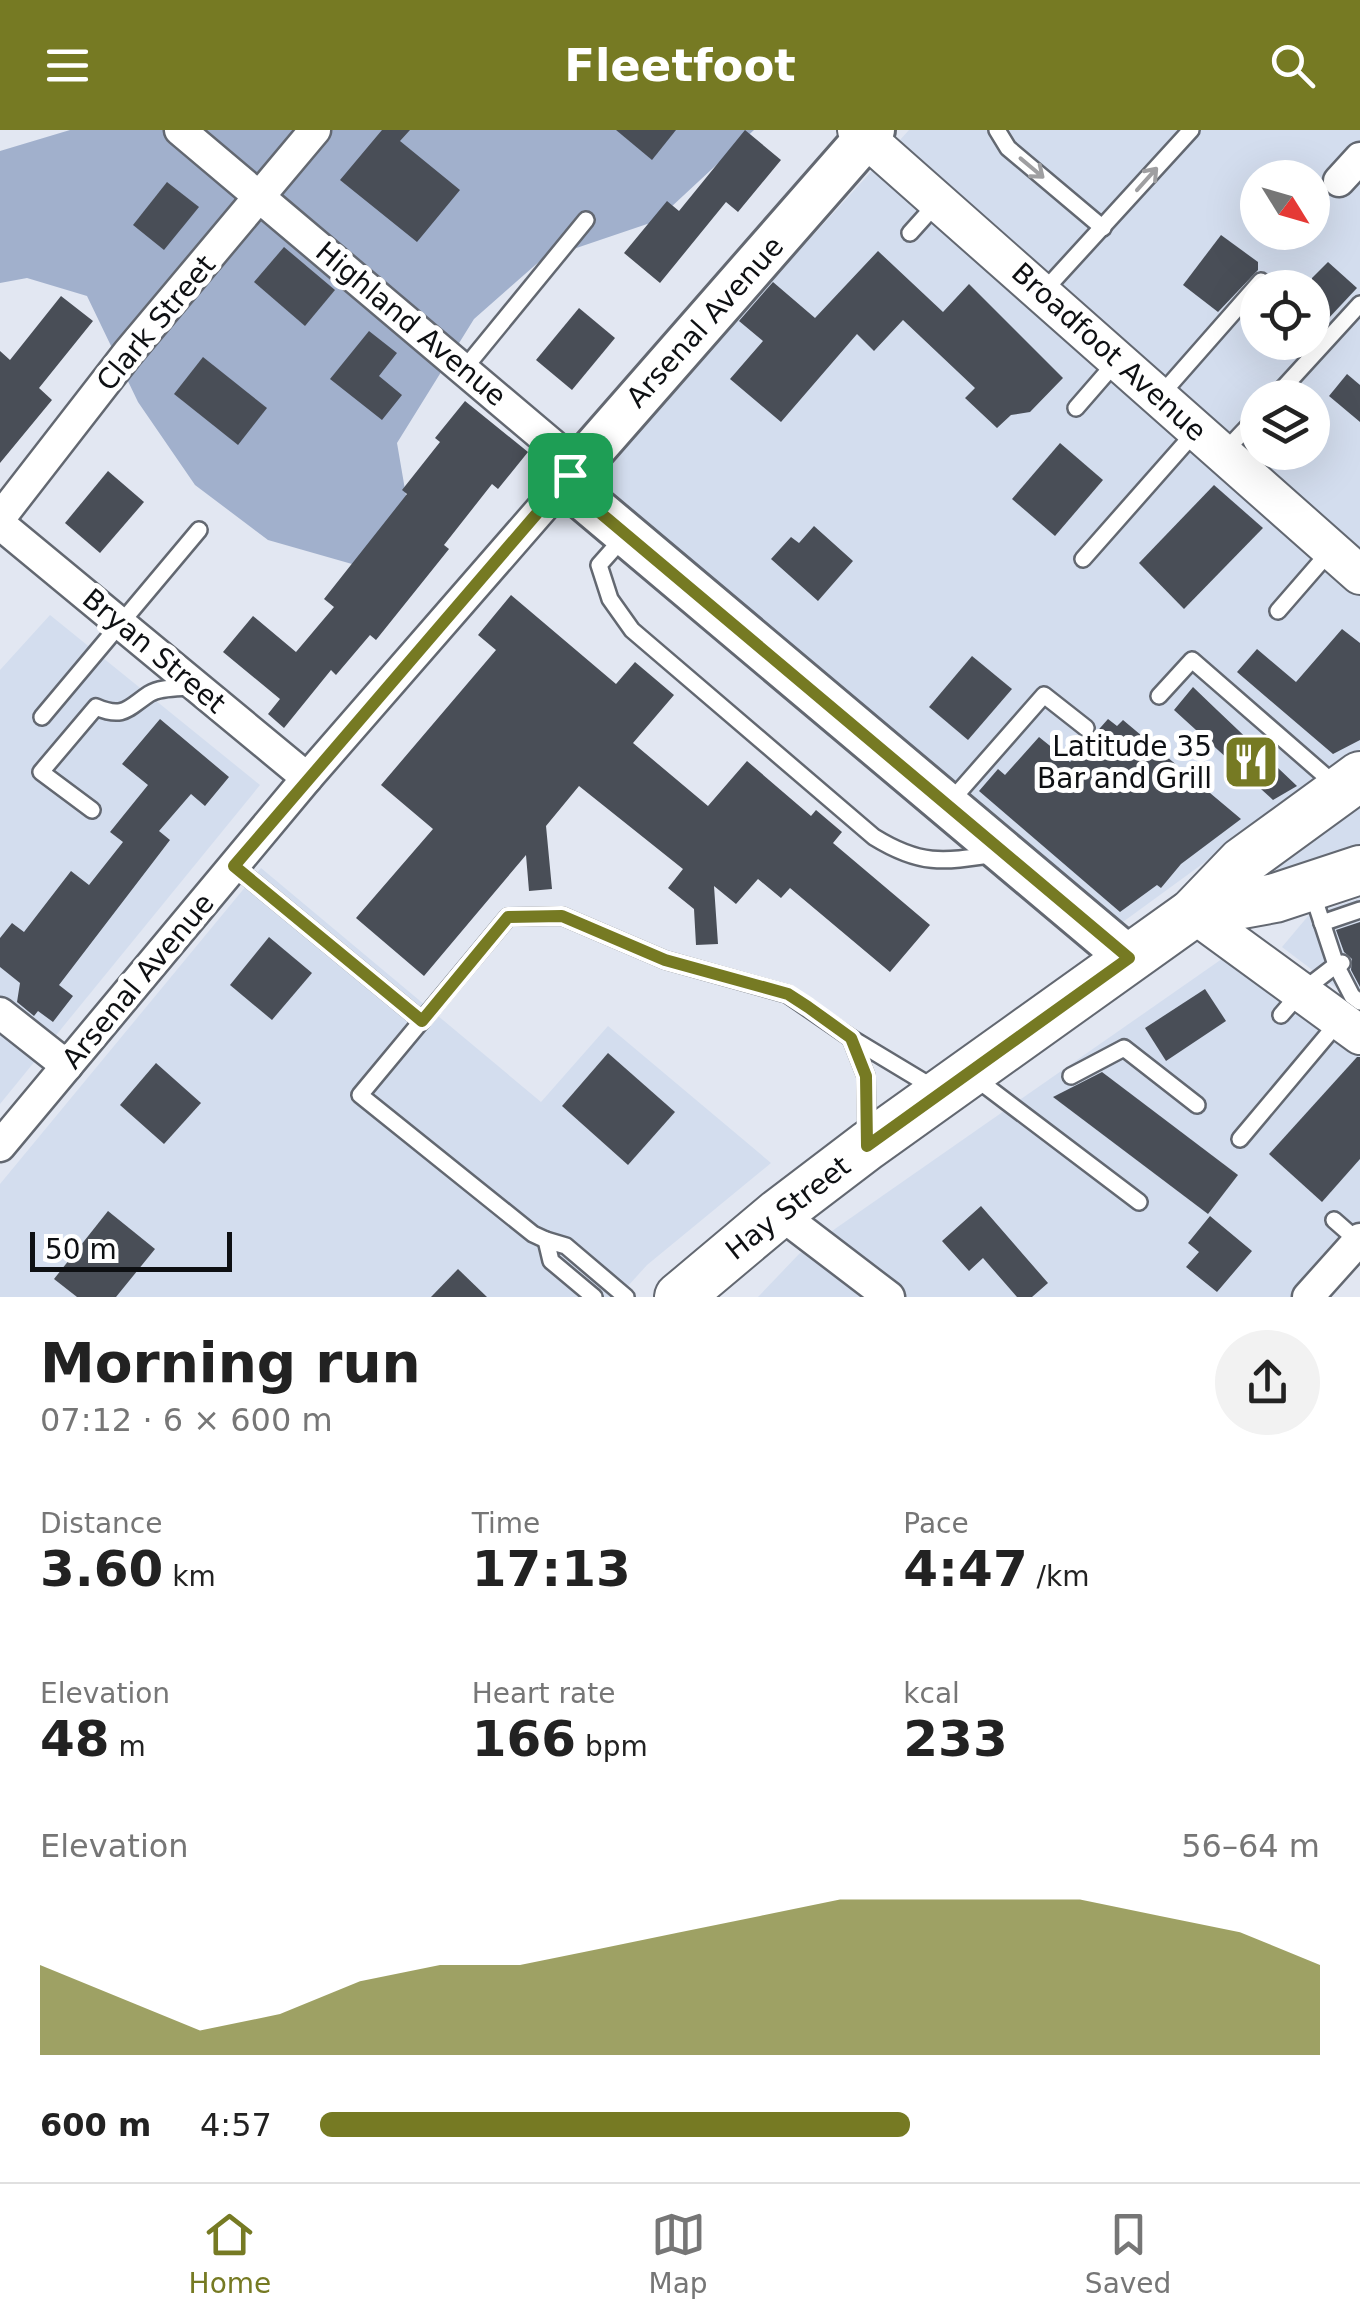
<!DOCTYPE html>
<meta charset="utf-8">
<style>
body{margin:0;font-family:"DejaVu Sans",sans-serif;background:#f2f2f2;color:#222;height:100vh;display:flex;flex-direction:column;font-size:38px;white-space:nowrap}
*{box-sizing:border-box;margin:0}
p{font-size:32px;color:#767676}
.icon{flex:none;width:55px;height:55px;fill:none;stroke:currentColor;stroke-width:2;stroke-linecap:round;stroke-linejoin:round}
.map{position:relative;height:1167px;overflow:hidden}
.sheet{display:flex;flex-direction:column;background:#fff;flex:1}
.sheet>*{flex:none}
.needle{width:65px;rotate:127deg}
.tools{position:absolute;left:1240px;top:30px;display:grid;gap:20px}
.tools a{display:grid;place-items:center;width:90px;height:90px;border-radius:50%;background:#fff;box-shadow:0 10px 40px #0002;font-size:50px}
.scale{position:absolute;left:30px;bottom:25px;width:202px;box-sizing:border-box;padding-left:10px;border:5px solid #0e1013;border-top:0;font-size:28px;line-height:35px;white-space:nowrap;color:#0e1013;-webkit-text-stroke:8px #fff;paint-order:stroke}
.pin{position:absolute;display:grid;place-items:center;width:85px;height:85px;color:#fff;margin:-42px;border-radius:20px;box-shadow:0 5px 15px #0006}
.round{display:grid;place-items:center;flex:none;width:105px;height:105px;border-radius:52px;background:#f2f2f2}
.summary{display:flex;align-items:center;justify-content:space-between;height:170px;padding:0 40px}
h1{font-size:55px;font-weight:600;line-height:75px}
.figures{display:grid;grid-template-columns:repeat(3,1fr);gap:15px;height:170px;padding:10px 40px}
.figures div{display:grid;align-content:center}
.figures b{font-size:50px;font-weight:600}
.figures small{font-size:28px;font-weight:400}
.figures p{font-size:28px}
.chart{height:280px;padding:20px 40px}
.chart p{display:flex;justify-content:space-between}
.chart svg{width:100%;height:180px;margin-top:10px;fill:#767a23;opacity:.7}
ul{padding:0 40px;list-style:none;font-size:32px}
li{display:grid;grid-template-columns:160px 120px 1fr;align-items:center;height:75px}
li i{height:25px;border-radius:12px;background:#767a23}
header{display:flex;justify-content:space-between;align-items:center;height:130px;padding:0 40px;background:#767a23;color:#fff;font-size:45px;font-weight:600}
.tab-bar{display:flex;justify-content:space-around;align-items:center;height:140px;border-top:2px solid #e0e0e0;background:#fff;font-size:28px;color:#767676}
.tab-bar a{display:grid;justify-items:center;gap:5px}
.tab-bar .on{color:#767a23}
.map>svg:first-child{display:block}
.built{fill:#d3ddee;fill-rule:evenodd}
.forest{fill:#a1b0cc}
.building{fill:#494e57}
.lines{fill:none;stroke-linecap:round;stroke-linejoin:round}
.service-casing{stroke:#636871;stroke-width:20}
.minor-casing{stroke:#636871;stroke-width:35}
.tertiary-casing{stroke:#636871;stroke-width:42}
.secondary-casing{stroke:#636871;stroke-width:48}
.primary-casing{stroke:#636871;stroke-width:52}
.service{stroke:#fff;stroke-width:15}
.minor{stroke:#fff;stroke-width:30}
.tertiary{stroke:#fff;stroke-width:38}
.secondary{stroke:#fff;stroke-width:42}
.primary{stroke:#fff;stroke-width:48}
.oneway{stroke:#9f9fa1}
.route-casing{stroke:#fff;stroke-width:20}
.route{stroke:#767a23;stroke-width:12}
.labels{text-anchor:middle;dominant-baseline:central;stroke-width:10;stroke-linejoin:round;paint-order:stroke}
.street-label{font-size:28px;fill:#0e1013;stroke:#fff}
.poi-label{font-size:28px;fill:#0e1013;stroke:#fff;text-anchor:end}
</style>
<header><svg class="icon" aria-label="menu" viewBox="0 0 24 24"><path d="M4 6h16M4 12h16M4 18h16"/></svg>Fleetfoot<svg class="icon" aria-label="search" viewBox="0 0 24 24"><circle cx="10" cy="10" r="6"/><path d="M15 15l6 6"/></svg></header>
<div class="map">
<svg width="1360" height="1167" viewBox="0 0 1360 1167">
<rect width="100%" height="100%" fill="#e2e7f2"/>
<g class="built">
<path d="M 909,0 L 1360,0 L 1360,619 L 1116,797 L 604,363 L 603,336 ZM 1258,48 L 1312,48 L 1312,102 L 1258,102 ZM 1258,158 L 1312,158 L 1312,212 L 1258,212 ZM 1258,268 L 1312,268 L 1312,322 L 1258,322 Z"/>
<path d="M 50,485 L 260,655 L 0,974 L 0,540 Z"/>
<path d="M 1360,666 L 1360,722 L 1250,759 L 1297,709 Z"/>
<path d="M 261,738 L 541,972 L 608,896 L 771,1033 L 647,1135 L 618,1167 L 0,1167 L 0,1054 Z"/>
<path d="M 1360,768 L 1360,876 L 1282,817 L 1309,785 Z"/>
<path d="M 1229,824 L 1360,923 L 1360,1133 L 1330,1167 L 758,1167 L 799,1124 Z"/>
</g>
<path class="forest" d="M 70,0 L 754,0 L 656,91 L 541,130 L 474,189 L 397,313 L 414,412 L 366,438 L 268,410 L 195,355 L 138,272 L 87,166 L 27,148 L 0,153 L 0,21 Z"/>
<g class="building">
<path d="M 382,0 L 410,0 L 400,11 L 460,60 L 417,112 L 340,50 Z"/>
<path d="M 616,0 L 676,0 L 652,30 Z"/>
<path d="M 745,0 L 781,30 L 738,82 L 726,72 L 660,153 L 624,123 L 667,71 L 679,81 Z"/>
<path d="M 167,52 L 199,77 L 164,120 L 133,95 Z"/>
<path d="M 1221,105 L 1258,132 L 1258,140 L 1218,182 L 1183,155 Z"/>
<path d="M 284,117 L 335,160 L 305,196 L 254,152 Z"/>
<path d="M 878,121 L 943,182 L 969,154 L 1063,248 L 1030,282 L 1011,285 L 997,298 L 965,268 L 975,258 L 903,190 L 874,221 L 857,204 L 781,292 L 730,249 L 763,211 L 739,191 L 773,152 L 815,188 Z"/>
<path d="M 1328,132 L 1357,158 L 1312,206 L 1312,148 Z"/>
<path d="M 61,166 L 93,191 L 39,258 L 52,270 L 0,333 L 0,221 L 10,230 Z"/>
<path d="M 579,178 L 615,208 L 572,260 L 536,230 Z"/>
<path d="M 369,201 L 397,223 L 379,246 L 402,265 L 382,290 L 330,249 Z"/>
<path d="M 203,227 L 267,278 L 238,315 L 174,264 Z"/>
<path d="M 1347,244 L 1360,255 L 1360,292 L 1329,266 Z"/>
<path d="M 465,271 L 528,322 L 498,359 L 492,354 L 444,415 L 449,419 L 376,510 L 370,505 L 336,545 L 331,540 L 284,598 L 268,584 L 280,569 L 223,522 L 253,486 L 296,522 L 334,477 L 324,469 L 407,364 L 402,360 L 440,312 L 435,308 Z"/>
<path d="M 1060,313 L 1103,350 L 1055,406 L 1012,369 Z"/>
<path d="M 108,341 L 144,372 L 100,423 L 65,393 Z"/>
<path d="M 1214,355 L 1263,398 L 1184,479 L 1139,433 Z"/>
<path d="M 814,396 L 853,431 L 818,471 L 771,429 L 791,407 L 799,413 Z"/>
<path d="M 511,465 L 616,554 L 635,532 L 674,565 L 633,613 L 708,676 L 747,631 L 811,686 L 816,680 L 842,702 L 833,713 L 930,795 L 890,842 L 790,758 L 781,768 L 758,749 L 736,774 L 714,756 L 718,814 L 696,815 L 694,779 L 668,758 L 683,739 L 579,656 L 546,696 L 552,759 L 529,761 L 526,725 L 424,846 L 356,788 L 433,699 L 381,655 L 496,520 L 478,505 Z"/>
<path d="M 1342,499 L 1360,513 L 1360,610 L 1333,624 L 1237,542 L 1257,519 L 1296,552 Z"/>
<path d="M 972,526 L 1012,559 L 968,610 L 929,577 Z"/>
<path d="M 1193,557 L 1217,580 L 1297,656 L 1273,670 L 1174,580 Z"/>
<path d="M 160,589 L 229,647 L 205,676 L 191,664 L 159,701 L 170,710 L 59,855 L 73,866 L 53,892 L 38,881 L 34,886 L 17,872 L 20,853 L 0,837 L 0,808 L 12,793 L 24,802 L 71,741 L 89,755 L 123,712 L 110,702 L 148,655 L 122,634 Z"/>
<path d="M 1108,589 L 1117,596 L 1123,590 L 1241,689 L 1181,734 L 1161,758 L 1157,755 L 1120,782 L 979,661 L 998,639 L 1005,645 L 1039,607 L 1070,632 Z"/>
<path d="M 1360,792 L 1360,857 L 1351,840 L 1352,829 L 1344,822 L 1336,800 Z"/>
<path d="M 269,807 L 312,843 L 272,890 L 230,855 Z"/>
<path d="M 1205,859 L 1226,891 L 1166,931 L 1145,898 Z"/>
<path d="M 608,923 L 675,982 L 628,1035 L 562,976 Z"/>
<path d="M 1357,927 L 1360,927 L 1360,1029 L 1322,1072 L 1269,1024 Z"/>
<path d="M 156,933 L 201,973 L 164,1014 L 120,975 Z"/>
<path d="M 1102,942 L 1238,1045 L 1208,1084 L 1053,967 Z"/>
<path d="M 981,1076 L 1048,1153 L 1032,1167 L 1017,1167 L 983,1128 L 969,1141 L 942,1111 Z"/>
<path d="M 108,1081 L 155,1119 L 116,1167 L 77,1167 L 54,1149 Z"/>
<path d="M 1210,1086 L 1252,1121 L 1217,1162 L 1186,1137 L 1199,1122 L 1188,1113 Z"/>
<path d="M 458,1139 L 487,1167 L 431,1167 Z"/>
</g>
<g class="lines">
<g class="service-casing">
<g id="service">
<path d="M 997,0 L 1008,18 L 1103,98"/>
<path d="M 910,103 L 937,73"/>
<path d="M 1042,163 L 1191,0"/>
<path d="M 464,239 L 586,90"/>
<path d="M 1159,267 L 1261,151"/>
<path d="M 1274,268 L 1360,174"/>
<path d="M 1076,278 L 1116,232"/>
<path d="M 1223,323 L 1258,286"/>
<path d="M 623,408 L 599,435 L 610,469 L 632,500 L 874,707 C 921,736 943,732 996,724"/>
<path d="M 1083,429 L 1196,301"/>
<path d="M 1278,481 L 1331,420"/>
<path d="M 1159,566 L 1192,530 L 1338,657"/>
<path d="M 42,587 L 199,400"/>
<path d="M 950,672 L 1044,565 L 1086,598"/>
<path d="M 92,680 L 41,642 L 96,577 C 124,589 128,578 149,564 C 160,557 178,558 191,557"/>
<path d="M 234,736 L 422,891"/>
<path d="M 1322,793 L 1360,780"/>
<path d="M 1342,833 L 1336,835 L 1352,866 L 1360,872"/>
<path d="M 1281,885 L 1301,862 L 1336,835 L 1312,762"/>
<path d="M 1071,946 L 1124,918 L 1197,975"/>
<path d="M 974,947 L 1139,1072"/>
<path d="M 867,1005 L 866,946 L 851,908 L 934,958"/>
<path d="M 1240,1009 L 1340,890"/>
<path d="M 1334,1090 L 1358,1111"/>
<path d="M 546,1110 L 533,1104 L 360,965 L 508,787 L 562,786 L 665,830 L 787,864 L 851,908"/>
<path d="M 594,1167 L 551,1131 L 546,1110 L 566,1116 L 626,1167"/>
</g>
</g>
<g class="minor-casing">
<g id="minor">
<path d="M 1339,51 L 1360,28"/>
<path d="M 0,388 L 128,223 L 315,0"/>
<path d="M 0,394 L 307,648"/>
<path d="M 0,883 L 67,936"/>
<path d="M 0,1016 L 307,648 L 571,345 L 554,316 L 180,0"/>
<path d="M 779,1083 L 889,1167"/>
<path d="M 1308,1167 L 1360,1109"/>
</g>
</g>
<g class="tertiary-casing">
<g id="tertiary">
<path d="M 857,0 L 1360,445"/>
<path d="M 1193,783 L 1360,905"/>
</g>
</g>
<g class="secondary-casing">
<path id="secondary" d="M 873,0 L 571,345 L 585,370 L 1129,828"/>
</g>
<g class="primary-casing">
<g id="primary">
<path d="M 1193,783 L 1275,768 L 1360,740"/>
<path d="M 679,1167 L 779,1083 L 867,1016 L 1193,783 L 1242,732 L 1360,646"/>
</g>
</g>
<use href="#service" class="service"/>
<use href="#minor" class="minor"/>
<use href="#tertiary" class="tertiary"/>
<use href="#secondary" class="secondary"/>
<use href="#primary" class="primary"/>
</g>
<defs><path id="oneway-shaft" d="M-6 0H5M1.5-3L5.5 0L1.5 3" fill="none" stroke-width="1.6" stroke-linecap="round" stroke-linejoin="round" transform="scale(2.5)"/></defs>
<g class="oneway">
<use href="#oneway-shaft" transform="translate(1032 38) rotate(40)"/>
<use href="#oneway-shaft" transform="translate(1147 49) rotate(-48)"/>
</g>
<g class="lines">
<g class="route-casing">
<path id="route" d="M 570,345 L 585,370 L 1129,828 L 867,1016 L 866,946 L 851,908 L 808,877 L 788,864 L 665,830 L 562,786 L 508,787 L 422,891 L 234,736 Z"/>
</g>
<use href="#route" class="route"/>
</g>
<defs>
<g id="restaurant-square" transform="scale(2.875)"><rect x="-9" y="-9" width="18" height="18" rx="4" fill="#767a23" stroke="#fff"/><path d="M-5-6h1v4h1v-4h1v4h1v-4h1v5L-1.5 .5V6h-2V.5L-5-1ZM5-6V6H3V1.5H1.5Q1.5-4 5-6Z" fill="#fff"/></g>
</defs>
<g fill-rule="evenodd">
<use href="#restaurant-square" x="1251" y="632"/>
</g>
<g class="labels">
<g class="street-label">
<text transform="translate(705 192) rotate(-48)">Arsenal Avenue</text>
<text transform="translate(156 193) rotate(-50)">Clark Street</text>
<text transform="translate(411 194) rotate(40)">Highland Avenue</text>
<text transform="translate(1109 222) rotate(42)">Broadfoot Avenue</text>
<text transform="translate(154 521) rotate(40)">Bryan Street</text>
<text transform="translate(138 851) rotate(-50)">Arsenal Avenue</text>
<text transform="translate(788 1078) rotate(-38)">Hay Street</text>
</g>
<g class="poi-label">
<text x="1212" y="616">Latitude 35<tspan x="1212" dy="32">Bar and Grill</tspan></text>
</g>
</g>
</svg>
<div class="tools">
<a><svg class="needle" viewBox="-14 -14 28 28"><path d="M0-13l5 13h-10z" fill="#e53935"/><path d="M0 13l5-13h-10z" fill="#767676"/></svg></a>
<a><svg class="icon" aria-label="locate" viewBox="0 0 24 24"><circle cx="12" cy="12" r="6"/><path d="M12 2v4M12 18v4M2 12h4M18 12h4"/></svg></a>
<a><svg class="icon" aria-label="layers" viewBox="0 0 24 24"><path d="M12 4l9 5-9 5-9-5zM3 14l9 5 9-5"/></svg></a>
</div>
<div class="scale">50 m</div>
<div class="pin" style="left:570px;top:345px;background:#1e9e55"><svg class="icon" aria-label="arrive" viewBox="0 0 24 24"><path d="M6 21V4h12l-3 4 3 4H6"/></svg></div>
</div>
<section class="sheet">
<div class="summary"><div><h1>Morning run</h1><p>07:12 · 6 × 600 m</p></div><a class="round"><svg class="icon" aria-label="share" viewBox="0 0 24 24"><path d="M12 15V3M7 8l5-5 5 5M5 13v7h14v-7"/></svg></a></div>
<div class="figures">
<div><p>Distance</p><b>3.60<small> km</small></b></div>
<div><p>Time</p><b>17:13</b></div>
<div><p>Pace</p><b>4:47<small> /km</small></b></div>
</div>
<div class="figures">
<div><p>Elevation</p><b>48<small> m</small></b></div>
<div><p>Heart rate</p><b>166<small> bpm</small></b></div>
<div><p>kcal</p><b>233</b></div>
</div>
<div class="chart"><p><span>Elevation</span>56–64 m</p>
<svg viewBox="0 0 160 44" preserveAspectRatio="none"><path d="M0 44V22L10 30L20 38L30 34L40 26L50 22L60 22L70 18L80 14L90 10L100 6L110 6L120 6L130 6L140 10L150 14L160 22V44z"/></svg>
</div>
<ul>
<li><b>600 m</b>4:57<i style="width:59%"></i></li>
</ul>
</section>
<nav class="tab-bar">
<a class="on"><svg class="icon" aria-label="home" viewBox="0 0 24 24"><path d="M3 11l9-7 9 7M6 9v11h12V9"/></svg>Home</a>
<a><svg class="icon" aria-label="map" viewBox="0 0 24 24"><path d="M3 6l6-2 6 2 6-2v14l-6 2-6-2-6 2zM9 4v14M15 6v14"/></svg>Map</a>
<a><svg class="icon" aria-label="saved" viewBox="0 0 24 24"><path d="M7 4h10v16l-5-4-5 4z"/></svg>Saved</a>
</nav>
